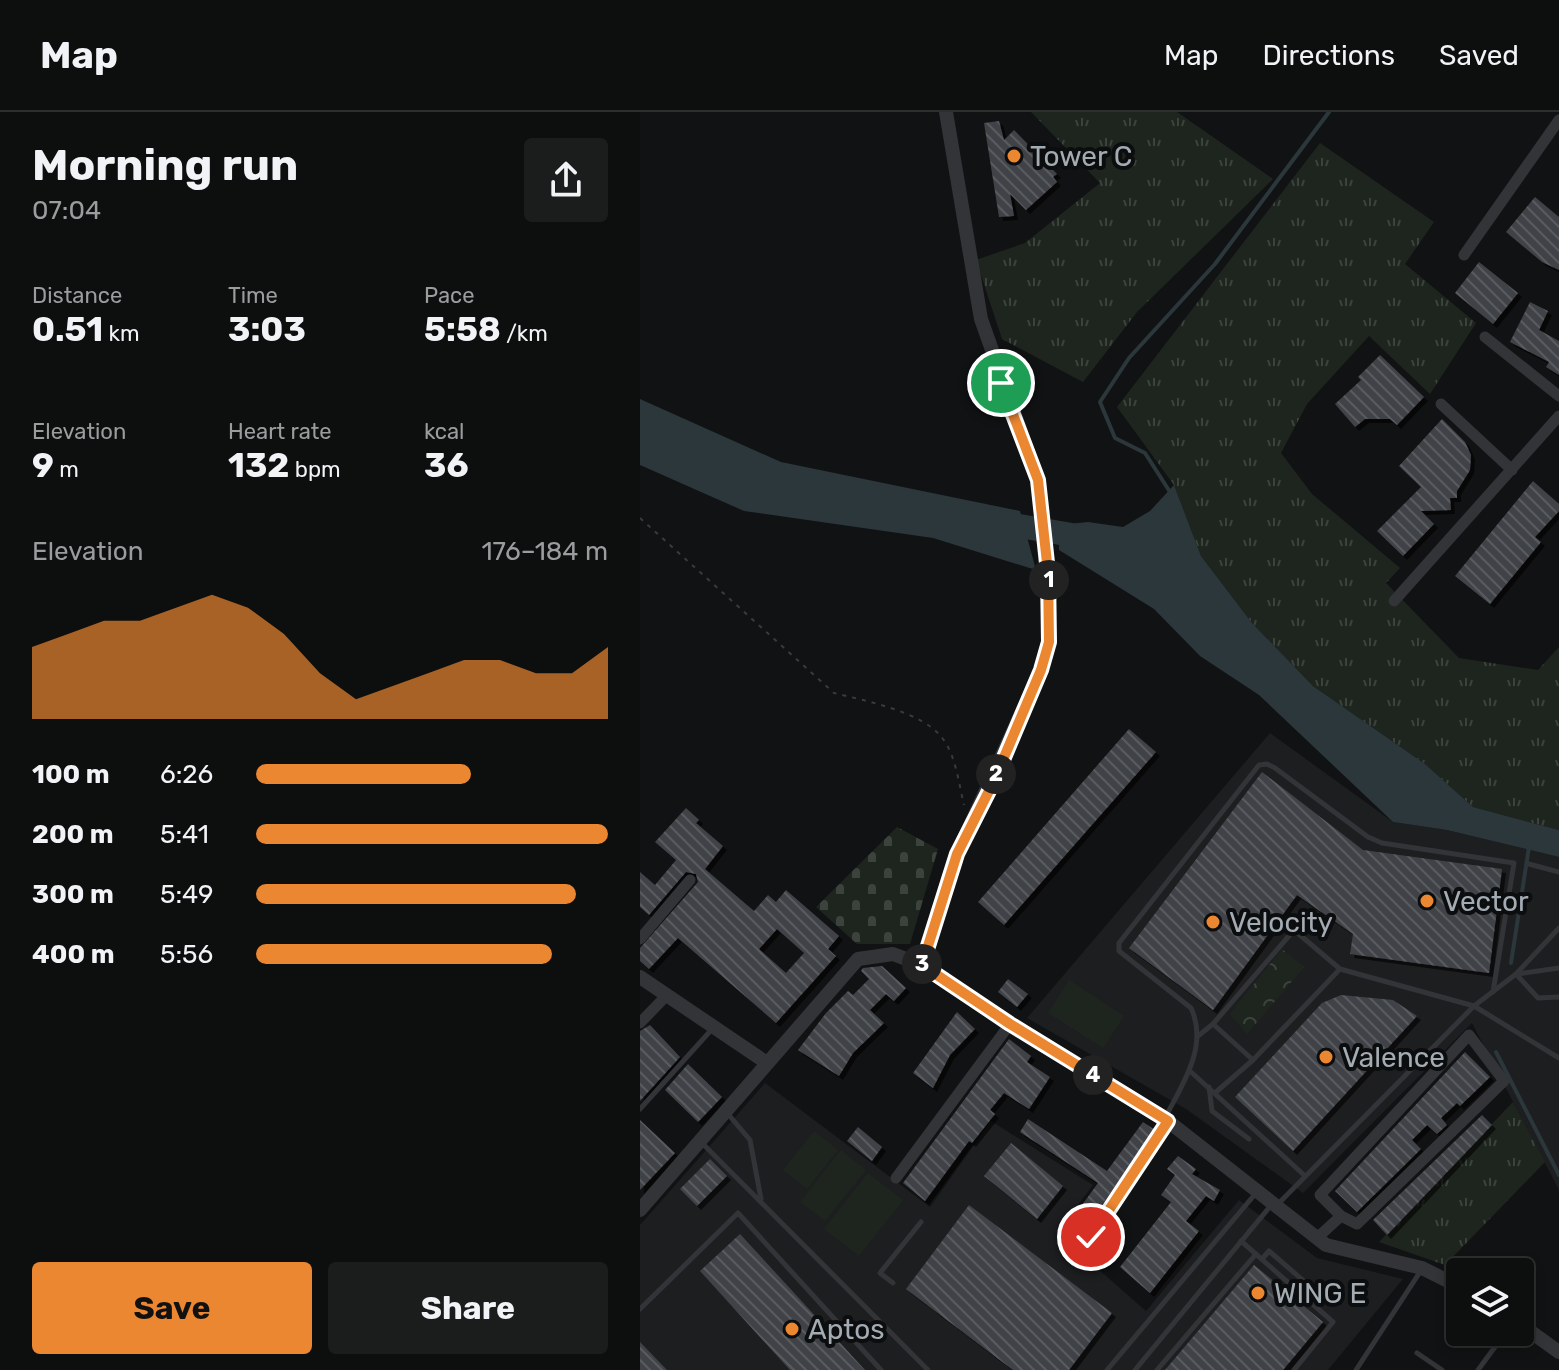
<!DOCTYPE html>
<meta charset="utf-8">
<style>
body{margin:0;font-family:Rubik,sans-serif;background:#1b1c1c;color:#f1f3f6;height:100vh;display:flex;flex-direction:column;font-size:30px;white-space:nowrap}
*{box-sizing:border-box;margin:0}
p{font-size:26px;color:#9a9c9e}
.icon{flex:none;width:44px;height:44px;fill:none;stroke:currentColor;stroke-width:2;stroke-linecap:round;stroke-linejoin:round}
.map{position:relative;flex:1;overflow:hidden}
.panel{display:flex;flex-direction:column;background:#0d0e0e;width:640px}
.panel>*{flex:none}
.controls{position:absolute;left:806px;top:1146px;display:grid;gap:16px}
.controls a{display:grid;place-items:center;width:88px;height:88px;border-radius:8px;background:#0d0e0e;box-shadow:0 4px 12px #0003,0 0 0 2px #2d2e2e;font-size:40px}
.pin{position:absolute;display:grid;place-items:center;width:68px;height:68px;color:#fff;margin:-34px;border:4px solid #fff;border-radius:50%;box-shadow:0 2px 8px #0007}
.km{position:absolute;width:40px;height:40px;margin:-20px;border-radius:50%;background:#222;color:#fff;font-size:22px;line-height:40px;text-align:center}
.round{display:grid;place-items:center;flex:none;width:84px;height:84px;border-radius:8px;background:#1b1c1c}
.overview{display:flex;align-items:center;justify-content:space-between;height:136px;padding:0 32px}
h1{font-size:44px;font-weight:700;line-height:60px}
.stats{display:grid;grid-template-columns:repeat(3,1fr);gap:12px;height:136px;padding:8px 32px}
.stats div{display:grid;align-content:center}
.stats b{font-size:34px;font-weight:700}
.stats small{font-size:22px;font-weight:400}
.stats p{font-size:22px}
.chart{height:224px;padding:16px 32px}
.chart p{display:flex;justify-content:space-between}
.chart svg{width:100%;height:144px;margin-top:8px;fill:#eb8631;opacity:.7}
.button{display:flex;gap:16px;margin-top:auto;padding:16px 32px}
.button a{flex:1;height:92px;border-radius:8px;background:#eb8631;color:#111;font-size:32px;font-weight:700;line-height:92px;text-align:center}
.button a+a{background:#1b1c1c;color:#f1f3f6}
ul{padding:0 32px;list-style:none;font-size:26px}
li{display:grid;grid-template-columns:128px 96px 1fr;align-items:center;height:60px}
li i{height:20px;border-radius:10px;background:#eb8631}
header{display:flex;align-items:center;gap:48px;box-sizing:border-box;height:112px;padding:0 40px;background:#0d0e0e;border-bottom:2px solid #2d2e2e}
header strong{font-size:38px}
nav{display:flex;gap:44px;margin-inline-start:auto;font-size:28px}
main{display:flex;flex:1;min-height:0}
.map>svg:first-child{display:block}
.built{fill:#1d1e20}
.grass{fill:url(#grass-tufts)}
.cemetery{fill:url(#cemetery-stones)}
.park{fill:url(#park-crowns)}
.garden{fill:#1e251e}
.water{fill:#2b373b}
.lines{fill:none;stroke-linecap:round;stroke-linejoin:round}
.stream{stroke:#2b373b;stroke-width:4}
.river{stroke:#2b373b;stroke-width:24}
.building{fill:url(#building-back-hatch);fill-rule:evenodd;filter:url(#shadow)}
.path{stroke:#383b3f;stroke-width:2;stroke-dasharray:4 6;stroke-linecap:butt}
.service{stroke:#323438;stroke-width:5}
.minor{stroke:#323438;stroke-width:11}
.tertiary{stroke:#323438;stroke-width:14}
.route-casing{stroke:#fff;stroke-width:16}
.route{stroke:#eb8631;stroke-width:10}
.poi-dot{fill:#eb8631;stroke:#0c0d0e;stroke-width:3}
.labels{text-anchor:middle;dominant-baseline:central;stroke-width:8;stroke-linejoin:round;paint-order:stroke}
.poi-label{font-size:28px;fill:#a3abb3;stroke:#0c0d0e;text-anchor:start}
</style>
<header>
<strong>Map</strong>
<nav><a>Map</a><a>Directions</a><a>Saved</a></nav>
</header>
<main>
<section class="panel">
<div class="overview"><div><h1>Morning run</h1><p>07:04</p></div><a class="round"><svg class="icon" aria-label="share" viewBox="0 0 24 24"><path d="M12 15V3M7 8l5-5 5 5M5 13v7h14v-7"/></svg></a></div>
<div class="stats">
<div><p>Distance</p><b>0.51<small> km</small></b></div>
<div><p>Time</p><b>3:03</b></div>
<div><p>Pace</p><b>5:58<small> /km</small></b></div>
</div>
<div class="stats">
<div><p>Elevation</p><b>9<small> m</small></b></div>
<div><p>Heart rate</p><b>132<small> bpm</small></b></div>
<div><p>kcal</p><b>36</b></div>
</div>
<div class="chart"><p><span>Elevation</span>176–184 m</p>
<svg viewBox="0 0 160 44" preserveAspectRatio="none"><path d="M0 44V22L10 18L20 14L30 14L40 10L50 6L60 10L70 18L80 30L90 38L100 34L110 30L120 26L130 26L140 30L150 30L160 22V44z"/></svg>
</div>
<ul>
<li><b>100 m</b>6:26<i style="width:61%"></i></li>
<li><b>200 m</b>5:41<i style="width:100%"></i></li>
<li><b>300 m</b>5:49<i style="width:91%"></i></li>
<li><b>400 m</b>5:56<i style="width:84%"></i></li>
</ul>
<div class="button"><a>Save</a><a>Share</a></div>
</section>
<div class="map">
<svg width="919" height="1258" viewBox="0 0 919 1258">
<defs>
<pattern id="grass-tufts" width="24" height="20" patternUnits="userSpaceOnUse" patternTransform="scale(2)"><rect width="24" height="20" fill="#1e251e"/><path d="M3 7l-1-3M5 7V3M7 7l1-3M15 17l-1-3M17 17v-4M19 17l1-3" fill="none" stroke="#3c423c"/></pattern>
<pattern id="cemetery-stones" width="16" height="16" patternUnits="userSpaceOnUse" patternTransform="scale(2)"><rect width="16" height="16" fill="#1e251e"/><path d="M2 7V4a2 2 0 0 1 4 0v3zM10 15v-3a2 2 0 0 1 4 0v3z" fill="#3c423c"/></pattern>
<pattern id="park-crowns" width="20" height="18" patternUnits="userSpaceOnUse" patternTransform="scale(2)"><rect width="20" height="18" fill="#1e251e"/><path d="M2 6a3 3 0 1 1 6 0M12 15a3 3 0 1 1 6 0" fill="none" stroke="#3c423c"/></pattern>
<pattern id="building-back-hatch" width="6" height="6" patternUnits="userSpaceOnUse" patternTransform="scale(2)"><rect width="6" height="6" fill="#404246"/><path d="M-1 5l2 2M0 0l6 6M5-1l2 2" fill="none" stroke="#585b5e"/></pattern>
<filter id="shadow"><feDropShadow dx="4" dy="4" stdDeviation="0" flood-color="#0009"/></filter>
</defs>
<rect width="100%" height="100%" fill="#111213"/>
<g class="built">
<path d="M 630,621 L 753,710 L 807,718 L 919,745 L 919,1078 L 832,911 L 663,1081 L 546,997 L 387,906 Z"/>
<path d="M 125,971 L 290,1095 L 351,1009 L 453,1073 L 417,1121 L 506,1199 L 599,1088 L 677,1146 L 763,1167 L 688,1258 L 0,1258 L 0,1113 Z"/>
</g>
<g class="grass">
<path d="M 391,0 L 537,0 L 633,67 L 497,200 L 443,270 L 362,227 L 336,148 L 385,131 L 460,71 Z"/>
<path d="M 680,31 L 794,110 L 765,152 L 836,211 L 790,282 L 729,224 L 667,292 L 641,341 L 672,382 L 760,456 L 746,471 L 819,546 L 898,558 L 919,535 L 919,718 L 833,695 L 785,652 L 673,574 L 612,511 L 561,444 L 534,373 L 477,295 Z"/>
<path d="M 873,990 L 905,1050 L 805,1153 L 739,1130 Z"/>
</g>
<path class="cemetery" d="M 257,715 L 298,737 L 270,832 L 217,832 L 176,795 Z"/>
<path class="park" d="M 642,837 L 664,855 L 607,922 L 590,902 Z"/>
<g class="garden">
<path d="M 429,868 L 484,904 L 463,936 L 408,901 Z"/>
<path d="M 174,1019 L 198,1038 L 167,1077 L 143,1058 Z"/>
<path d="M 201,1038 L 226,1058 L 185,1109 L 160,1090 Z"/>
<path d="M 228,1061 L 263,1088 L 219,1144 L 184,1117 Z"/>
</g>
<g class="water">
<path d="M 0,287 L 141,350 L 380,399 L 396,458 L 293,426 L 104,399 L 0,353 Z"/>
<path d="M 534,373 L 561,444 L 612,511 L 673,574 L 785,652 L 833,695 L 919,718 L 919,745 L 807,718 L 753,710 L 619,583 L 560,544 L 514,497 L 419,438 L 419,413 L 448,410 L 483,415 L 510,399 Z"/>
</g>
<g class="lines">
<g class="stream">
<path d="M 530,380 L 505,341 L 475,326 L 460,290 L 489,246 L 575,152 L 689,0"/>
<path d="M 871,851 L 889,735"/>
<path d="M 856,940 L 919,1063"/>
</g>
<path class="river" d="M 351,409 L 449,426"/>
</g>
<g class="building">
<path d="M 359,9 L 364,28 L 374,18 L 417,62 L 413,65 L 417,70 L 386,98 L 370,82 L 374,104 L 359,105 L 344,11 Z"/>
<path d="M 895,85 L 919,105 L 919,158 L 902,150 L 866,120 Z"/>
<path d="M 839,150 L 878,181 L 853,212 L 815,181 Z"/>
<path d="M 890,190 L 908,199 L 899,218 L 919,229 L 919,263 L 906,255 L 909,250 L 870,230 Z"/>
<path d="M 740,243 L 784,285 L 757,313 L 750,307 L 725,307 L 715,315 L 695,292 L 721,268 L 718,265 Z"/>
<path d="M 802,307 L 825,330 L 831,343 L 830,358 L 817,379 L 817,386 L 810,386 L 811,398 L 781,399 L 794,412 L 763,444 L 737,419 L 781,375 L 759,354 Z"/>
<path d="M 893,369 L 919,392 L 919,399 L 895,425 L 901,430 L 850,492 L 815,464 Z"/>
<path d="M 489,617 L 516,640 L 364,813 L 338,790 Z"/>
<path d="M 622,660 L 723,738 L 862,757 L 849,861 L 710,842 L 713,822 L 657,783 L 573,898 L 489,836 Z"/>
<path d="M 46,696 L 59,708 L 56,711 L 83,734 L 65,757 L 114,799 L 128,783 L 136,790 L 146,778 L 199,824 L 188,837 L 196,844 L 136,911 L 38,826 L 9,857 L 0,849 L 0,836 L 58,770 L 56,762 L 46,760 L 9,803 L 0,795 L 0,760 L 15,773 L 36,748 L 15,730 ZM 137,817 L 164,841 L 146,861 L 119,837 Z"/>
<path d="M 242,854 L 266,876 L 254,889 L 246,882 L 230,898 L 244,911 L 213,941 L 199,964 L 158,938 L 186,901 L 208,879 L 213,883 L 229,867 L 221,859 L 223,856 Z"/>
<path d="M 368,867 L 388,882 L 377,895 L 358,880 Z"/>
<path d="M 701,883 L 753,888 L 777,904 L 653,1039 L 595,985 L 682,891 Z"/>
<path d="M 317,900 L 335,917 L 310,943 L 293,976 L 273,961 Z"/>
<path d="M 10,913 L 40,945 L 0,989 L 0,919 Z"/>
<path d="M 369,927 L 391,944 L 387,950 L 410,965 L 389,997 L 364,981 L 350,998 L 355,1002 L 332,1031 L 329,1029 L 285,1089 L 263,1071 Z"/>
<path d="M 825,940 L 850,965 L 820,994 L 817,991 L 801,1006 L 807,1013 L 797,1022 L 787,1013 L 772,1028 L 781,1037 L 717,1100 L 695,1079 Z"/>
<path d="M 48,952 L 82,985 L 58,1010 L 25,978 Z"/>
<path d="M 842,1003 L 852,1013 L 747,1123 L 733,1108 Z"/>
<path d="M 388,1007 L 467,1059 L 503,1010 L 515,1018 L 447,1114 L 434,1104 L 458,1071 L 380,1020 Z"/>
<path d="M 0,1008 L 35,1041 L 0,1078 Z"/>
<path d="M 218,1015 L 242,1035 L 232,1049 L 207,1029 Z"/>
<path d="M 371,1031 L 423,1074 L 397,1107 L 344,1064 Z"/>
<path d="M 538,1044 L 556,1057 L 552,1062 L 580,1078 L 574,1089 L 566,1084 L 546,1109 L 559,1119 L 510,1181 L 480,1155 L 531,1090 L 521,1083 L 535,1063 L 527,1057 Z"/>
<path d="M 70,1047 L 87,1064 L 57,1094 L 40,1077 Z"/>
<path d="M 329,1093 L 472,1201 L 429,1258 L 373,1258 L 266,1177 Z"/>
<path d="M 100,1122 L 225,1258 L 150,1258 L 60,1159 Z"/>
<path d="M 614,1153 L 683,1210 L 643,1258 L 525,1258 Z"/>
<path d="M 0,1230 L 27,1258 L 0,1258 Z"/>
</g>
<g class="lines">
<path class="path" d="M 0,406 L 194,581 C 226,589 284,600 303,627 C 316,644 319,673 324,693"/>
<g class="service">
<path d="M 889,752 L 919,760"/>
<path d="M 876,862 L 898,886 L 919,885"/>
<path d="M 877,862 L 919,856"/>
<path d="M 573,912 L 613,948"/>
<path d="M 558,924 L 573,912 L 654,818 L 700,857 L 834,894 L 919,946"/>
<path d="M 550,959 L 664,1063"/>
<path d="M 569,975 L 572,999 L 609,1027"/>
<path d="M 576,980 L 613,948 L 700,857"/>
<path d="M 0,997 L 73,916"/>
<path d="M 88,1002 L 110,1028 L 121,1087"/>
<path d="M 525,1006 C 542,973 569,934 551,896 L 479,839 L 479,831 L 619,653 L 627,652 L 635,656 L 728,725 L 742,731 L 874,751 L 853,880"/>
<path d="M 60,1029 L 288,1258"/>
<path d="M 637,1093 L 834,894 L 876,862 L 919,816"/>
<path d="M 451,1125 L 527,1010"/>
<path d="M 601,1129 L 693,1210 L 654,1258"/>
<path d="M 622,1147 L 629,1139 L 673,1177"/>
<path d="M 253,1171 L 240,1161 L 281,1110"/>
<path d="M 0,1197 L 98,1101 L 241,1258"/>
<path d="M 777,1241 L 802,1258"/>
<path d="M 467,1258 L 616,1081"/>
<path d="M 495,1258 L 632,1092"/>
<path d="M 517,1258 L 616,1142"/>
<path d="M 716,1258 L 782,1157"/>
<path d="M 838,1258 L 866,1220"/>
</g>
<g class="minor">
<path d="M 824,143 L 919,8"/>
<path d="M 845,225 L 919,284"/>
<path d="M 801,292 L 872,358"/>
<path d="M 754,489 L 919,304"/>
<path d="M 0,827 L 50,768"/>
<path d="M 0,911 L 27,883"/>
<path d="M 829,923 L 864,969 L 717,1112 L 701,1104 L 680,1083 Z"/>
<path d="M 256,1066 L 370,912"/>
<path d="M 677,1126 L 701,1104"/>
</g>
<g class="tertiary">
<path d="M 282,853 L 317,742 L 401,558 L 409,530 L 409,489 L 398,368 L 341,207 L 306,0"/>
<path d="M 0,865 L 127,951"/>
<path d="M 0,1098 L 218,847 L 253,842 L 282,853 L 370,912 L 524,1006 L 686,1133 L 782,1156 L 820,1175"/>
<path d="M 880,1212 L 919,1240"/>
</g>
</g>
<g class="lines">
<g class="route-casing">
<path id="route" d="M 361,271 L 398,368 L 408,460 L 409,530 L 401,558 L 354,669 L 317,742 L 282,853 L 370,912 L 528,1009 L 451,1125"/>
</g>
<use href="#route" class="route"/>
</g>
<g class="poi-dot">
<circle cx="374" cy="44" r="8"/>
<circle cx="787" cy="789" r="8"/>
<circle cx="573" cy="810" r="8"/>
<circle cx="686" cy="945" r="8"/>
<circle cx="618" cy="1181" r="8"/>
<circle cx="152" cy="1217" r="8"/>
</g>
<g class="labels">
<g class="poi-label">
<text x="390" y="44">Tower C</text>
<text x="803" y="789">Vector</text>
<text x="589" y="810">Velocity</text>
<text x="702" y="945">Valence</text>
<text x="634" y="1181">WING E</text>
<text x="168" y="1217">Aptos</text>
</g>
</g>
</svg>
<div class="controls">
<a><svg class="icon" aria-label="layers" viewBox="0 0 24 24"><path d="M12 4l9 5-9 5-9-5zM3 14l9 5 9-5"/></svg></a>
</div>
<div class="pin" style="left:361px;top:271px;background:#1e9e55"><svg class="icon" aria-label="arrive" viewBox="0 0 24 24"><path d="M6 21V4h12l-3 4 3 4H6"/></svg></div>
<div class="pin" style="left:451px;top:1125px;background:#d93025"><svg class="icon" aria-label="check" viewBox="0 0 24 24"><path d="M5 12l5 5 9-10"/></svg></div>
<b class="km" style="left:409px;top:468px">1</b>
<b class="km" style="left:356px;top:662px">2</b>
<b class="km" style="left:282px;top:852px">3</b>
<b class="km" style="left:453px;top:963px">4</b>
</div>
</main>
